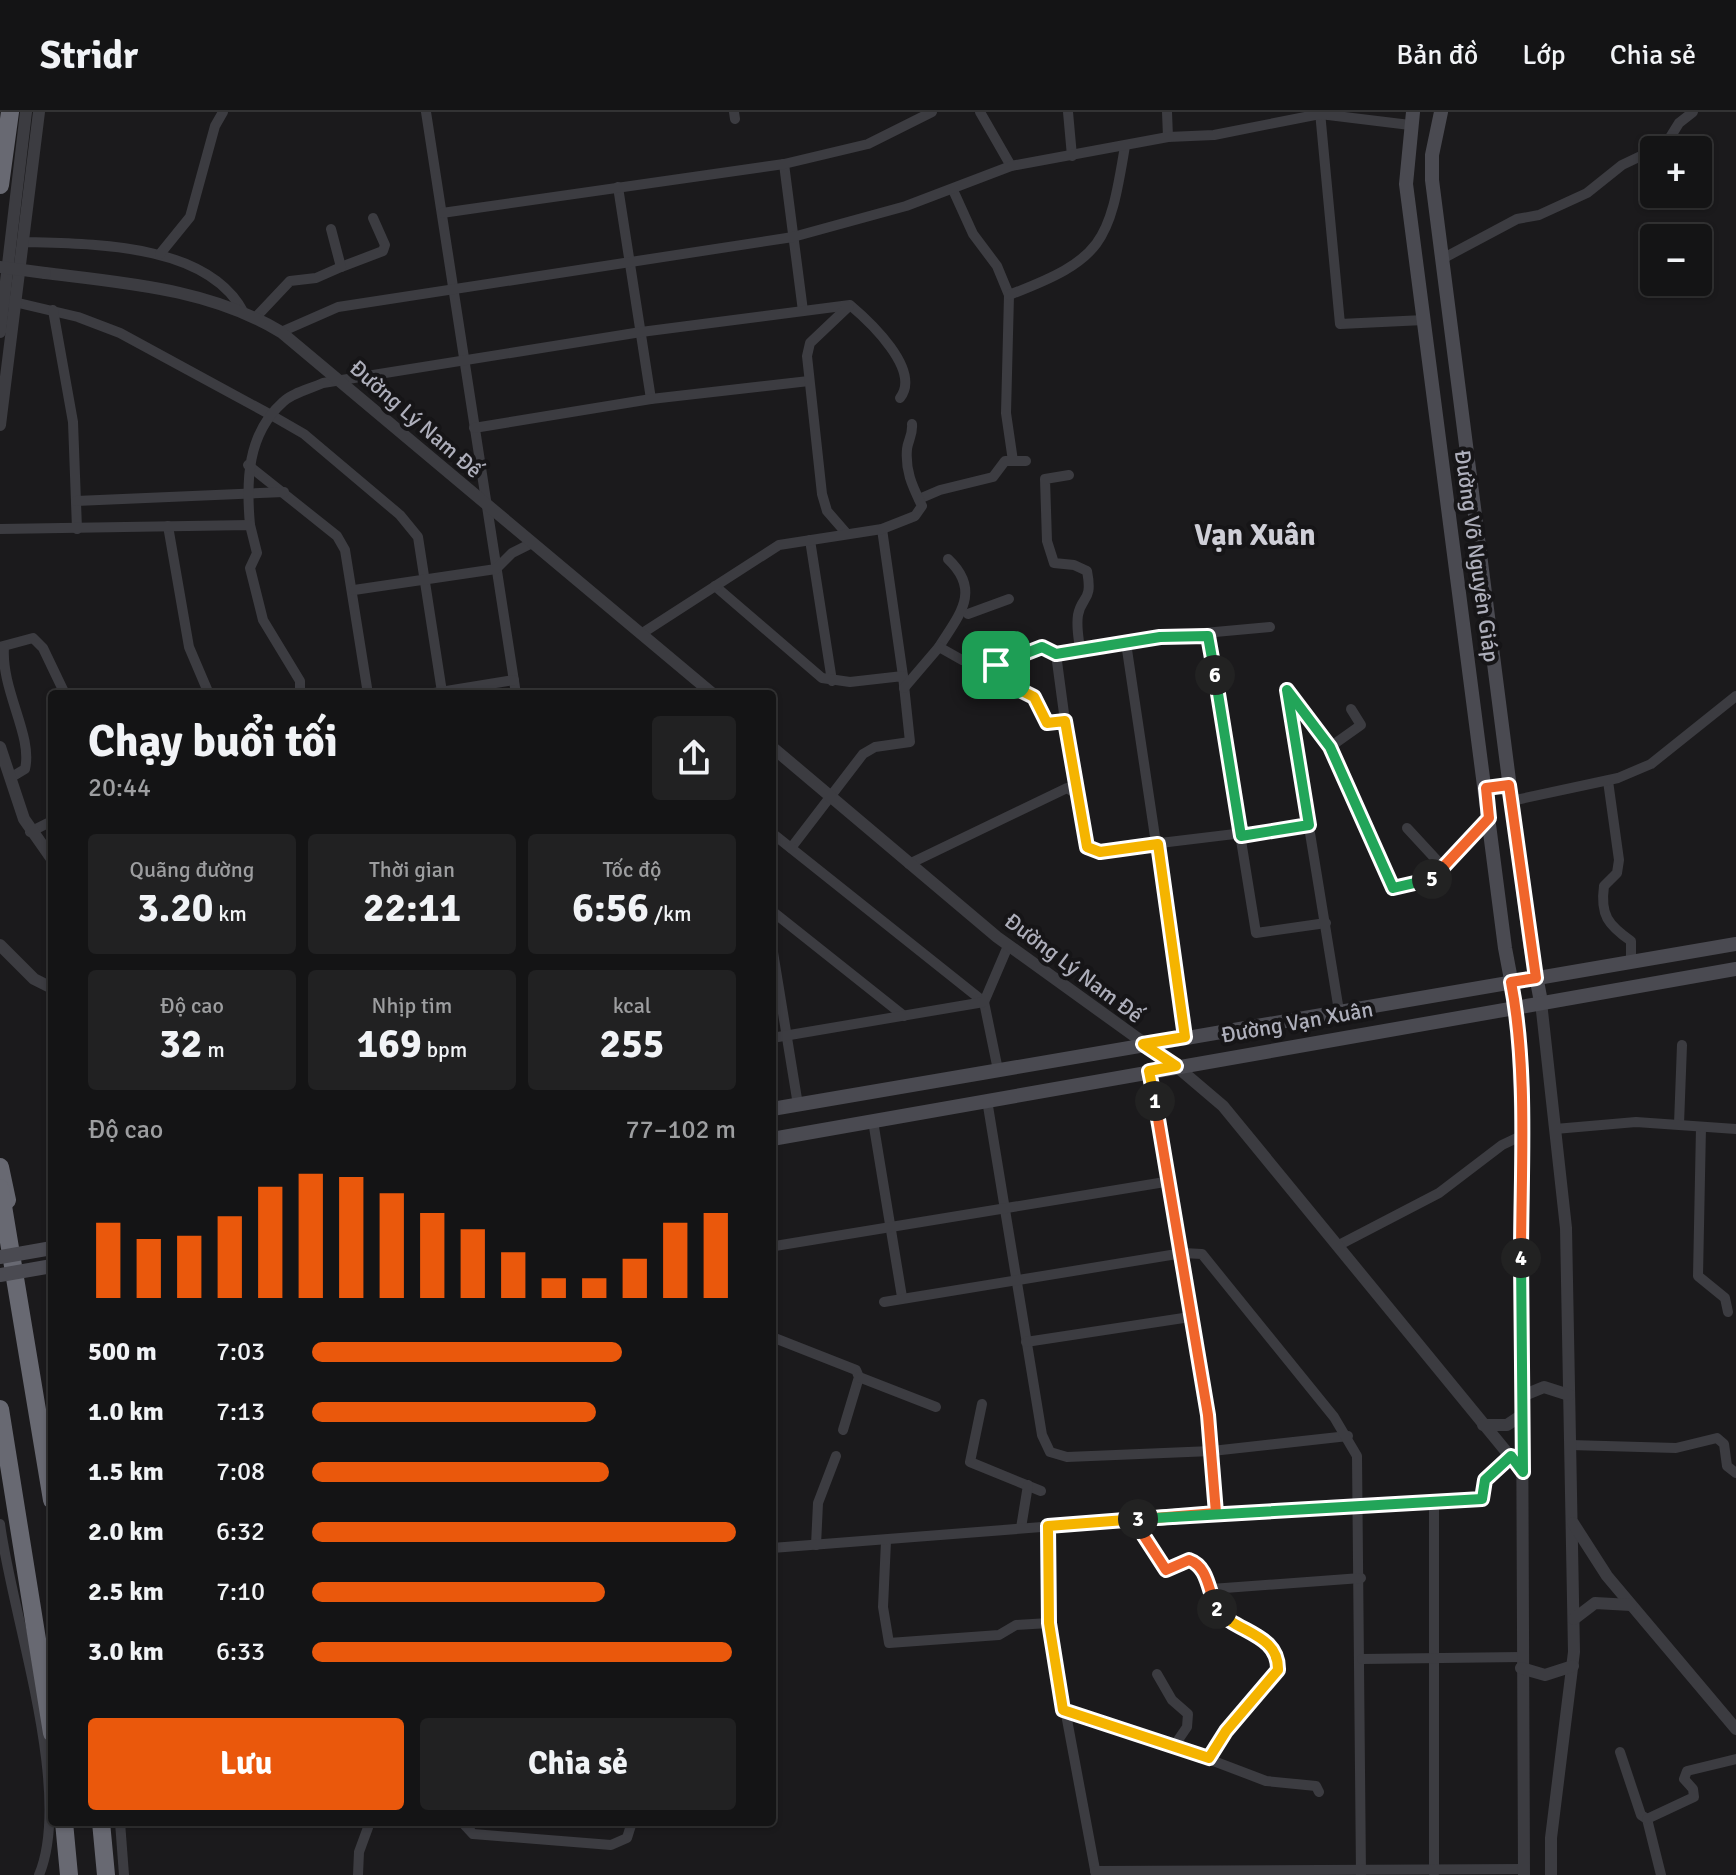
<!DOCTYPE html>
<html lang="vi">
<meta charset="utf-8">
<style>
body{margin:0;font-family:Signika,sans-serif;background:#212122;color:#f1f3f6;height:100vh;display:flex;flex-direction:column;font-size:30px;white-space:nowrap}
*{box-sizing:border-box;margin:0}
p{font-size:26px;color:#9d9ea0}
.icon{flex:none;width:44px;height:44px;fill:none;stroke:currentColor;stroke-width:2;stroke-linecap:round;stroke-linejoin:round}
.map{position:relative;flex:1;overflow:hidden}
.sheet{position:absolute;left:48px;top:578px;width:728px;height:1136px;display:flex;flex-direction:column;background:#141415;border-radius:8px;box-shadow:0 2px 6px #0004,0 0 0 2px #333334}
.sheet>*{flex:none}
.tools{position:absolute;left:1640px;top:24px;display:grid;gap:16px}
.tools a{display:grid;place-items:center;width:72px;height:72px;border-radius:8px;background:#141415;box-shadow:0 2px 6px #0004,0 0 0 2px #333334;font-size:40px}
.pin{position:absolute;display:grid;place-items:center;width:68px;height:68px;color:#fff;margin:-34px;border-radius:16px;box-shadow:0 4px 12px #0006}
.km{position:absolute;width:40px;height:40px;margin:-20px;border-radius:50%;background:#222;color:#fff;font-size:22px;line-height:40px;text-align:center}
.round{display:grid;place-items:center;flex:none;width:84px;height:84px;border-radius:8px;background:#212122}
.overview{display:flex;align-items:center;justify-content:space-between;height:136px;padding:0 40px}
h1{font-size:44px;font-weight:700;line-height:60px}
.metrics{display:grid;grid-template-columns:repeat(3,1fr);gap:12px;height:136px;padding:8px 40px}
.metrics div{display:grid;align-content:center;border-radius:8px;background:#212122;text-align:center}
.metrics b{font-size:40px;font-weight:700}
.metrics small{font-size:22px;font-weight:400}
.metrics p{font-size:22px}
.chart{height:224px;padding:16px 40px}
.chart p{display:flex;justify-content:space-between}
.chart svg{width:100%;height:144px;margin-top:8px;stroke:#ea580c;stroke-width:6}
.cta{display:flex;gap:16px;margin-top:auto;padding:16px 40px}
.cta a{flex:1;height:92px;border-radius:8px;background:#ea580c;color:#fff;font-size:32px;font-weight:700;line-height:92px;text-align:center}
.cta a+a{background:#212122;color:#f1f3f6}
ul{padding:0 40px;list-style:none;font-size:26px}
li{display:grid;grid-template-columns:128px 96px 1fr;align-items:center;height:60px}
li i{height:20px;border-radius:10px;background:#ea580c}
header{display:flex;align-items:center;gap:48px;box-sizing:border-box;height:112px;padding:0 40px;background:#141415;border-bottom:2px solid #333334}
header strong{font-size:38px}
nav{display:flex;gap:44px;margin-inline-start:auto;font-size:28px}
.map>svg:first-child{display:block}
.lines{fill:none;stroke-linecap:round;stroke-linejoin:round}
.minor{stroke:#3c3c41;stroke-width:10}
.tertiary{stroke:#3c3c41;stroke-width:12}
.secondary{stroke:#4a4a51;stroke-width:14}
.motorway{stroke:#686972;stroke-width:18}
.tertiary-bridge{stroke:#3c3c41;stroke-width:12}
.secondary-bridge{stroke:#4a4a51;stroke-width:14}
.split-1-casing{stroke:#fff;stroke-width:16}
.split-2-casing{stroke:#fff;stroke-width:16}
.split-3-casing{stroke:#fff;stroke-width:16}
.split-4-casing{stroke:#fff;stroke-width:16}
.split-5-casing{stroke:#fff;stroke-width:16}
.split-6-casing{stroke:#fff;stroke-width:16}
.split-7-casing{stroke:#fff;stroke-width:16}
.split-1{stroke:#f5b400;stroke-width:10}
.split-2{stroke:#f0652b;stroke-width:10}
.split-3{stroke:#f5b400;stroke-width:10}
.split-4{stroke:#22a559;stroke-width:10}
.split-5{stroke:#f0652b;stroke-width:10}
.split-6{stroke:#22a559;stroke-width:10}
.split-7{stroke:#22a559;stroke-width:10}
.labels{text-anchor:middle;dominant-baseline:central;stroke-width:8;stroke-linejoin:round;paint-order:stroke}
.street-label{font-size:22px;fill:#aeafbb;stroke:#161517}
.district-label{font-size:30px;font-weight:bold;fill:#cfcfd7;stroke:#161517}
</style>
<header>
<strong>Stridr</strong>
<nav><a>Bản đồ</a><a>Lớp</a><a>Chia sẻ</a></nav>
</header>
<div class="map">
<svg width="1736" height="1763" viewBox="0 0 1736 1763">
<rect width="100%" height="100%" fill="#1b1a1c"/>
<g class="lines">
<g class="minor">
<path d="M 426,0 L 516,582"/>
<path d="M 734,0 L 735,7"/>
<path d="M 980,0 L 1011,54"/>
<path d="M 1068,0 L 1072,44"/>
<path d="M 1167,0 L 1168,25"/>
<path d="M 1320,0 L 1340,212 L 1424,208"/>
<path d="M 784,52 L 803,199"/>
<path d="M 618,75 L 651,287"/>
<path d="M 953,78 L 973,122 L 997,154 L 1009,183 L 1006,301 L 1013,349"/>
<path d="M 442,101 L 784,52 L 868,32 L 932,0"/>
<path d="M 24,130 C 93,132 208,131 244,201"/>
<path d="M 160,142 L 190,105 L 215,14 L 223,0"/>
<path d="M 1442,147 L 1517,107 L 1539,103 L 1587,81 L 1622,53 L 1666,32 L 1679,11 L 1693,0"/>
<path d="M 341,155 L 383,139 L 385,133 L 373,106"/>
<path d="M 1009,183 C 1103,147 1109,132 1125,34"/>
<path d="M 10,189 L 78,205 L 120,221 L 271,303 L 304,322 L 400,403 L 418,425 L 442,580"/>
<path d="M 53,198 L 73,310 L 77,417"/>
<path d="M 256,205 L 290,169 L 316,166 L 341,155 L 331,117"/>
<path d="M 281,220 L 338,195 L 793,125 L 906,94 L 1011,54 L 1168,25 L 1214,23 L 1320,2 L 1410,13"/>
<path d="M 474,316 L 651,287 L 809,269"/>
<path d="M 248,353 L 337,424 L 345,438 L 368,582"/>
<path d="M 1069,363 L 1045,367 L 1047,429 L 1054,451 L 1074,453 L 1087,459 C 1093,490 1082,483 1078,503 C 1076,515 1079,527 1080,538"/>
<path d="M 919,387 L 940,378 L 993,365 L 1005,349 L 1026,349"/>
<path d="M 76,389 L 284,380"/>
<path d="M 250,413 C 246,369 247,322 283,290 C 292,281 310,277 323,271 L 641,220 L 850,193 C 869,209 922,258 900,286"/>
<path d="M 168,414 L 189,535 L 209,582"/>
<path d="M 0,417 L 250,413 L 257,441 L 250,456 L 263,508 L 300,569 L 300,582"/>
<path d="M 882,417 L 903,564"/>
<path d="M 847,422 L 827,399 L 822,382 L 807,244 L 810,231 L 849,194"/>
<path d="M 810,428 L 832,569"/>
<path d="M 715,474 L 822,566 L 850,570 L 903,564 L 910,630 L 875,635 L 863,642 L 791,736"/>
<path d="M 354,478 L 496,457 L 512,441 L 532,431"/>
<path d="M 968,502 L 1009,487"/>
<path d="M 641,522 L 779,433 L 882,417 L 915,404 L 922,394 C 913,375 905,360 907,337 C 908,328 913,323 912,312"/>
<path d="M 1208,524 L 1256,821 L 1326,811"/>
<path d="M 1126,531 L 1185,925"/>
<path d="M 0,535 L 33,526 L 43,536 L 65,582"/>
<path d="M 4,535 C 1,579 33,623 25,657 L 10,666"/>
<path d="M 939,535 C 959,503 982,479 948,447"/>
<path d="M 996,553 L 1042,535 L 1056,542"/>
<path d="M 904,576 L 939,535 L 962,548 L 996,553 L 1012,574 L 1034,585 L 1046,610 L 1065,609 L 1056,542 L 1160,525 L 1270,515"/>
<path d="M 1287,578 L 1330,635 L 1393,776 L 1431,768 L 1489,706"/>
<path d="M 1287,580 L 1339,899"/>
<path d="M 428,582 L 514,568"/>
<path d="M 1065,609 L 1075,681"/>
<path d="M 1330,635 L 1361,613 L 1351,597"/>
<path d="M 1608,669 L 1619,748 L 1617,761 L 1604,774 C 1600,803 1608,813 1631,829 L 1631,850"/>
<path d="M 1511,689 L 1618,666 L 1651,652 L 1736,584"/>
<path d="M 1407,716 L 1443,755"/>
<path d="M 30,720 L 52,709"/>
<path d="M 772,721 L 984,890 L 998,958"/>
<path d="M 909,752 L 1067,676 L 1075,681 L 1085,730 L 1094,739 L 1309,713"/>
<path d="M 772,799 L 904,904"/>
<path d="M 772,834 L 798,993"/>
<path d="M 772,926 L 984,890 L 1008,834"/>
<path d="M 1149,959 L 1183,1141 L 1208,1303 L 1216,1401"/>
<path d="M 987,988 L 1042,1323 L 1050,1340 L 1067,1345 L 1212,1339 L 1348,1324"/>
<path d="M 873,1009 L 902,1185"/>
<path d="M 1679,1012 L 1682,933"/>
<path d="M 1701,1015 L 1698,1164 L 1725,1186 L 1728,1200"/>
<path d="M 1555,1017 L 1636,1010 L 1736,1017"/>
<path d="M 1339,1133 L 1439,1081 L 1502,1033 L 1521,1024"/>
<path d="M 775,1134 L 1171,1069"/>
<path d="M 884,1190 L 1183,1141 L 1202,1142 L 1334,1305 L 1357,1344 L 1361,1763"/>
<path d="M 772,1225 L 856,1258 L 859,1265 L 843,1318"/>
<path d="M 1026,1230 L 1190,1205"/>
<path d="M 859,1265 L 936,1295"/>
<path d="M 982,1292 L 970,1350 L 1041,1379"/>
<path d="M 1570,1333 L 1676,1336 L 1717,1326 L 1724,1332 L 1727,1354 L 1736,1361"/>
<path d="M 1434,1391 L 1434,1761"/>
<path d="M 1142,1407 L 1144,1424 L 1166,1458 L 1189,1448 L 1196,1450 C 1208,1466 1208,1492 1223,1505 C 1244,1524 1279,1523 1278,1558 L 1226,1619 L 1209,1646"/>
<path d="M 0,1412 C 12,1504 74,1679 39,1763"/>
<path d="M 1048,1414 L 1049,1511 L 1096,1763"/>
<path d="M 1021,1416 L 1028,1373"/>
<path d="M 886,1429 L 883,1495 L 889,1531 L 999,1523 L 1016,1513 L 1049,1511"/>
<path d="M 816,1433 L 818,1391 L 836,1344"/>
<path d="M 772,1436 L 1209,1402 L 1482,1387 L 1485,1368 L 1511,1344"/>
<path d="M 1211,1477 L 1361,1466"/>
<path d="M 1362,1547 L 1521,1545"/>
<path d="M 1157,1562 L 1172,1588 L 1188,1602 L 1187,1615 L 1174,1634"/>
<path d="M 1063,1598 L 1174,1634 L 1266,1669 L 1316,1674 L 1319,1680"/>
<path d="M 1620,1640 L 1641,1703 L 1647,1707 L 1661,1763"/>
<path d="M 1647,1707 L 1694,1685 L 1693,1677 L 1684,1667 L 1687,1659 L 1736,1647"/>
<path d="M 120,1710 L 124,1763"/>
<path d="M 462,1710 L 473,1722 L 611,1733 L 627,1726 L 632,1710"/>
<path d="M 1095,1759 L 1524,1757"/>
<path d="M 358,1763 L 359,1740 L 370,1710"/>
</g>
<g class="tertiary">
<path d="M 45,161 C 126,171 210,177 281,220 L 713,582"/>
<path d="M 0,220 L 26,0"/>
<path d="M 0,313 L 39,0"/>
<path d="M 0,635 L 24,707 L 52,747"/>
<path d="M 772,635 L 997,825 L 1176,954 L 1223,994 L 1523,1360"/>
<path d="M 0,833 L 34,867 L 52,876"/>
<path d="M 1541,890 L 1566,1116 L 1574,1540 L 1551,1726 L 1551,1763"/>
<path d="M 1516,894 L 1521,1024 L 1524,1763"/>
<path d="M 1522,1284 L 1544,1275 L 1569,1283"/>
<path d="M 1483,1313 L 1507,1313 L 1522,1303"/>
<path d="M 1573,1411 L 1607,1464 L 1736,1617"/>
<path d="M 1574,1507 L 1595,1491 L 1631,1493"/>
<path d="M 1521,1556 L 1545,1563 L 1573,1554"/>
</g>
<g class="secondary">
<path d="M 1413,0 L 1406,72 L 1505,836 L 1516,894"/>
<path d="M 1441,0 L 1432,43 L 1432,68 L 1530,832 L 1541,890"/>
<path d="M 772,997 L 1736,832"/>
<path d="M 772,1027 L 1736,857"/>
</g>
<g class="motorway">
<path d="M 0,73 L 10,0"/>
<path d="M 0,1055 L 7,1088"/>
<path d="M 0,1076 L 52,1388"/>
<path d="M 0,1297 L 52,1621"/>
<path d="M 64,1710 L 69,1763"/>
<path d="M 101,1710 L 106,1763"/>
</g>
<path class="tertiary-bridge" d="M 0,155 L 45,161"/>
<g class="secondary-bridge">
<path d="M 0,1145 L 52,1136"/>
<path d="M 0,1163 L 52,1154"/>
</g>
</g>
<g class="lines">
<g class="split-1-casing">
<path id="split-1" d="M 996,553 L 1012,574 L 1034,585 L 1047,611 L 1065,609 L 1087,735 L 1100,740 L 1158,732 L 1185,925 L 1143,932 L 1176,954 L 1149,959 L 1155,989"/>
</g>
<g class="split-2-casing">
<path id="split-2" d="M 1155,989 L 1208,1303 L 1216,1401 L 1142,1407 L 1144,1424 L 1166,1458 L 1189,1448 C 1209,1455 1208,1480 1217,1497"/>
</g>
<g class="split-3-casing">
<path id="split-3" d="M 1138,1407 L 1048,1414 L 1049,1511 L 1063,1598 L 1209,1646 L 1226,1619 L 1278,1558 C 1279,1521 1235,1521 1217,1497"/>
</g>
<g class="split-4-casing">
<path id="split-4" d="M 1138,1407 L 1482,1387 L 1485,1368 L 1511,1344 L 1523,1360 L 1521,1146"/>
</g>
<g class="split-5-casing">
<path id="split-5" d="M 1432,767 L 1489,706 L 1486,676 L 1509,673 L 1536,866 L 1511,870 C 1528,958 1521,1057 1521,1146"/>
</g>
<g class="split-6-casing">
<path id="split-6" d="M 1215,563 L 1241,724 L 1309,713 L 1287,578 L 1330,635 L 1393,776 L 1432,767"/>
</g>
<g class="split-7-casing">
<path id="split-7" d="M 996,553 L 1042,535 L 1056,542 L 1160,525 L 1208,524 L 1215,563"/>
</g>
<use href="#split-1" class="split-1"/>
<use href="#split-2" class="split-2"/>
<use href="#split-3" class="split-3"/>
<use href="#split-4" class="split-4"/>
<use href="#split-5" class="split-5"/>
<use href="#split-6" class="split-6"/>
<use href="#split-7" class="split-7"/>
</g>
<g class="labels">
<g class="street-label">
<text transform="translate(416 307) rotate(41)">Đường Lý Nam Đế</text>
<text transform="translate(1477 444) rotate(82)">Đường Võ Nguyên Giáp</text>
<text transform="translate(1074 856) rotate(37)">Đường Lý Nam Đế</text>
<text transform="translate(1297 910) rotate(-10)">Đường Vạn Xuân</text>
</g>
<g class="district-label">
<text x="1255" y="423">Vạn Xuân</text>
</g>
</g>
</svg>
<div class="tools">
<a>+</a>
<a>−</a>
</div>
<div class="pin" style="left:996px;top:553px;background:#1e9e55"><svg class="icon" aria-label="arrive" viewBox="0 0 24 24"><path d="M6 21V4h12l-3 4 3 4H6"/></svg></div>
<b class="km" style="left:1155px;top:989px">1</b>
<b class="km" style="left:1217px;top:1497px">2</b>
<b class="km" style="left:1138px;top:1407px">3</b>
<b class="km" style="left:1521px;top:1146px">4</b>
<b class="km" style="left:1432px;top:767px">5</b>
<b class="km" style="left:1215px;top:563px">6</b>
<section class="sheet">
<div class="overview"><div><h1>Chạy buổi tối</h1><p>20:44</p></div><a class="round"><svg class="icon" aria-label="share" viewBox="0 0 24 24"><path d="M12 15V3M7 8l5-5 5 5M5 13v7h14v-7"/></svg></a></div>
<div class="metrics">
<div><p>Quãng đường</p><b>3.20<small> km</small></b></div>
<div><p>Thời gian</p><b>22:11</b></div>
<div><p>Tốc độ</p><b>6:56<small> /km</small></b></div>
</div>
<div class="metrics">
<div><p>Độ cao</p><b>32<small> m</small></b></div>
<div><p>Nhịp tim</p><b>169<small> bpm</small></b></div>
<div><p>kcal</p><b>255</b></div>
</div>
<div class="chart"><p><span>Độ cao</span>77–102 m</p>
<svg viewBox="0 0 160 44" preserveAspectRatio="none"><path d="M5 44V21M15 44V26M25 44V25M35 44V19M45 44V10M55 44V6M65 44V7M75 44V12M85 44V18M95 44V23M105 44V30M115 44V38M125 44V38M135 44V32M145 44V21M155 44V18"/></svg>
</div>
<ul>
<li><b>500 m</b>7:03<i style="width:73%"></i></li>
<li><b>1.0 km</b>7:13<i style="width:67%"></i></li>
<li><b>1.5 km</b>7:08<i style="width:70%"></i></li>
<li><b>2.0 km</b>6:32<i style="width:100%"></i></li>
<li><b>2.5 km</b>7:10<i style="width:69%"></i></li>
<li><b>3.0 km</b>6:33<i style="width:99%"></i></li>
</ul>
<div class="cta"><a>Lưu</a><a>Chia sẻ</a></div>
</section>
</div>
